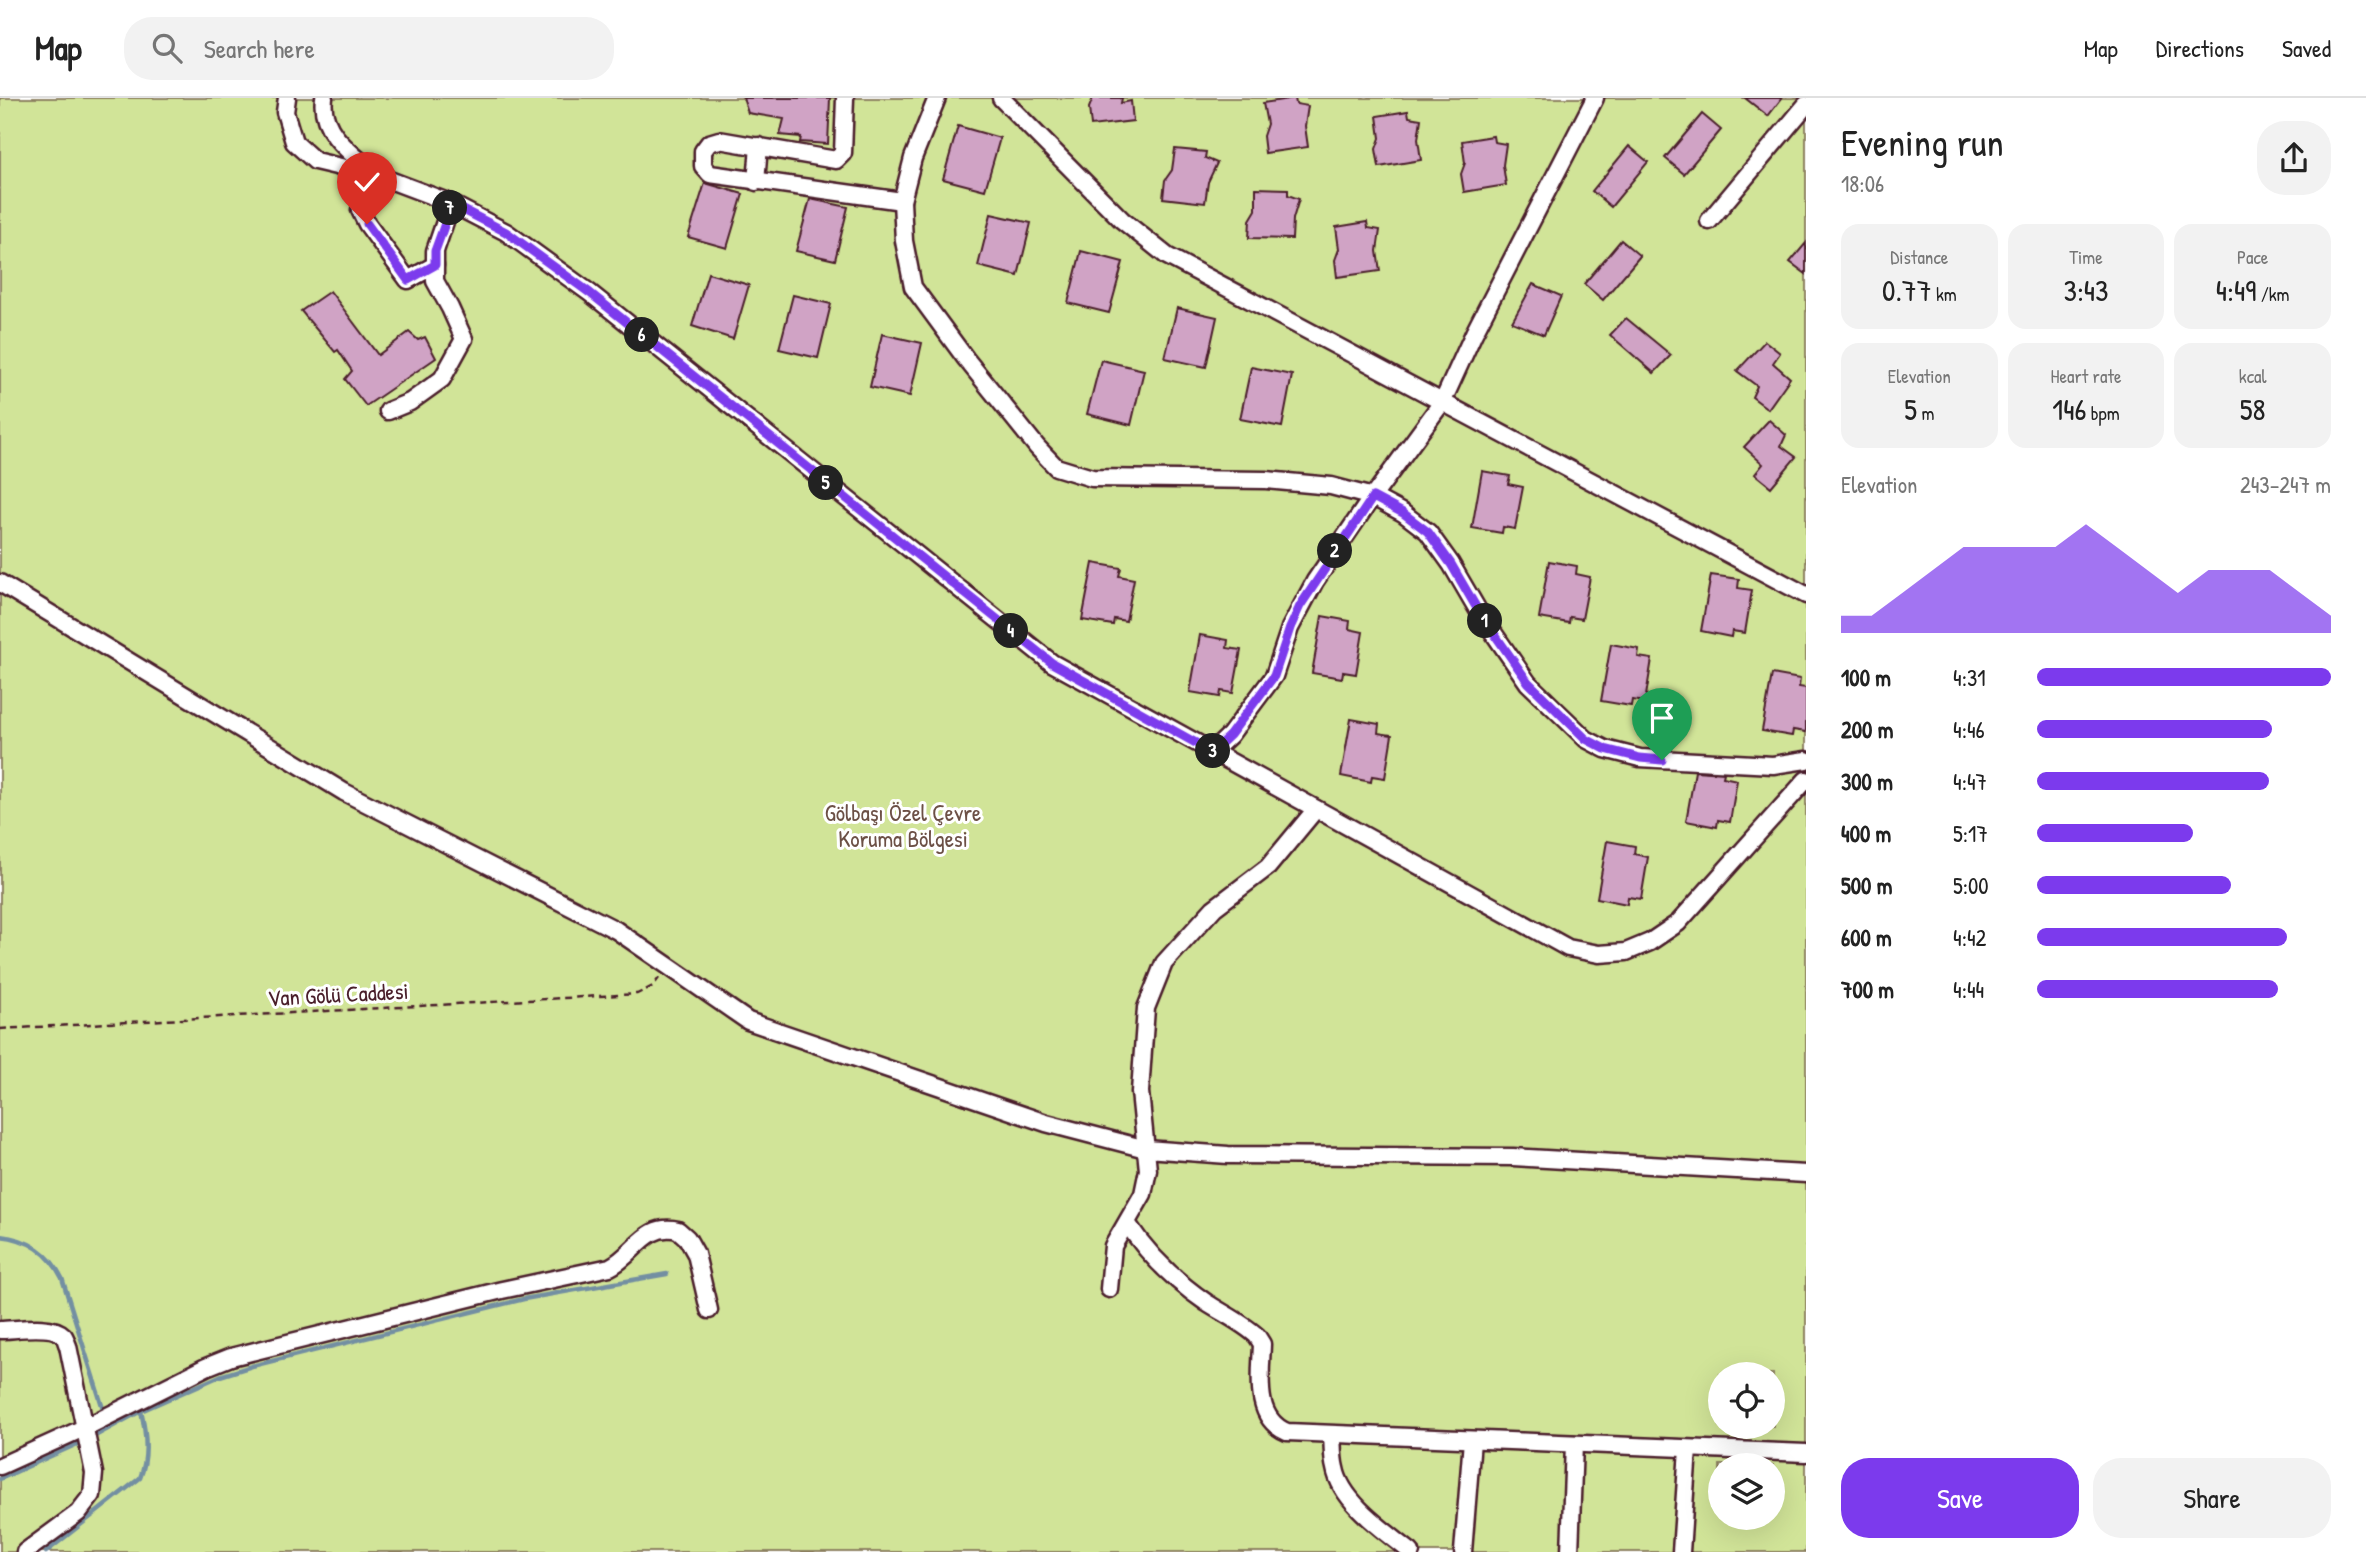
<!DOCTYPE html>
<meta charset="utf-8">
<style>
body{margin:0;font-family:"Patrick Hand",sans-serif;background:#f2f2f2;color:#222;height:100vh;display:flex;flex-direction:column;font-size:26px;white-space:nowrap}
*{box-sizing:border-box;margin:0}
p{font-size:23px;color:#767676}
.icon{flex:none;width:38px;height:38px;fill:none;stroke:currentColor;stroke-width:2;stroke-linecap:round;stroke-linejoin:round}
.map{position:relative;flex:1;overflow:hidden}
.drawer{display:flex;flex-direction:column;background:#fff;width:560px}
.drawer>*{flex:none}
.tools{position:absolute;left:1708px;top:1264px;display:grid;gap:14px}
.tools a{display:grid;place-items:center;width:77px;height:77px;border-radius:50%;background:#fff;box-shadow:0 7px 28px #0002;font-size:35px}
.pin{position:absolute;display:grid;place-items:center;width:60px;height:60px;color:#fff;margin:-72px -30px;border-radius:50% 50% 50% 0;rotate:-45deg;box-shadow:0 0 7px #0007}
.pin .icon{rotate:45deg}
.km{position:absolute;width:35px;height:35px;margin:-18px;border-radius:50%;background:#222;color:#fff;font-size:19px;line-height:35px;text-align:center}
.round{display:grid;place-items:center;flex:none;width:74px;height:74px;border-radius:28px;background:#f2f2f2}
.head{display:flex;align-items:center;justify-content:space-between;height:119px;padding:0 35px}
h1{font-size:38px;font-weight:600;line-height:52px}
.stats{display:grid;grid-template-columns:repeat(3,1fr);gap:10px;height:119px;padding:7px 35px}
.stats div{display:grid;align-content:center;border-radius:18px;background:#f2f2f2;text-align:center}
.stats b{font-size:30px;font-weight:600}
.stats small{font-size:19px;font-weight:400}
.stats p{font-size:19px}
.chart{height:196px;padding:14px 35px}
.chart p{display:flex;justify-content:space-between}
.chart svg{width:100%;height:126px;margin-top:7px;fill:#7c3aed;opacity:.7}
.cta{display:flex;gap:14px;margin-top:auto;padding:14px 35px}
.cta a{flex:1;height:80px;border-radius:28px;background:#7c3aed;color:#fff;font-size:28px;font-weight:600;line-height:80px;text-align:center}
.cta a+a{background:#f2f2f2;color:#222}
ul{padding:0 35px;list-style:none;font-size:23px}
li{display:grid;grid-template-columns:112px 84px 1fr;align-items:center;height:52px}
li i{height:18px;border-radius:9px;background:#7c3aed}
header{display:flex;align-items:center;gap:42px;box-sizing:border-box;height:98px;padding:0 35px;background:#fff;border-bottom:2px solid #e0e0e0}
header strong{font-size:33px}
nav{display:flex;gap:38px;margin-inline-start:auto;font-size:24px}
.search{width:490px;height:63px;background:#f2f2f2;display:flex;align-items:center;gap:18px;box-sizing:border-box;padding:0 24px;border-radius:28px;color:#767676;font-size:26px}
main{display:flex;flex:1;min-height:0}
.map>svg:first-child{display:block}
.green{fill:#d1e498;stroke:#8e8262;stroke-width:2;fill-rule:evenodd}
.lines{fill:none;stroke-linecap:round;stroke-linejoin:round}
.stream{stroke:#738fa2;stroke-width:4.5}
.building{fill:#d0a3c5;stroke:#4a1f2b;stroke-width:2}
.minor-casing{stroke:#4a1f2b;stroke-width:21}
.path{stroke:#4a1f2b;stroke-width:2.5;stroke-dasharray:7 5;stroke-linecap:butt}
.minor{stroke:#fff;stroke-width:16}
.route-casing{stroke:#fff;stroke-width:14}
.route{stroke:#7c3aed;stroke-width:9}
.labels{text-anchor:middle;dominant-baseline:central;stroke-width:6;stroke-linejoin:round;paint-order:stroke}
.park-label{font-size:23px;fill:#6c5046;stroke:#fff}
.street-label{font-size:23px;fill:#4a1f2b;stroke:#fff}
</style>
<header>
<strong>Map</strong>
<div class="search"><svg class="icon" aria-label="search" viewBox="0 0 24 24"><circle cx="10" cy="10" r="6"/><path d="M15 15l6 6"/></svg>Search here</div>
<nav><a>Map</a><a>Directions</a><a>Saved</a></nav>
</header>
<main>
<div class="map">
<svg width="1806" height="1454" viewBox="0 0 1806 1454">
<rect width="100%" height="100%" fill="#fff"/>
<filter id="ink" filterUnits="userSpaceOnUse"><feTurbulence type="fractalNoise" baseFrequency=".0143" numOctaves="2"/><feDisplacementMap in="SourceGraphic" scale="14" xChannelSelector="R" yChannelSelector="G"/><feConvolveMatrix kernelMatrix="1 2 1 2 8 2 1 2 1" color-interpolation-filters="sRGB"/></filter>
<g filter="url(#ink)">
<path class="green" d="M 0,0 L 1806,0 L 1806,1454 L 0,1454 ZM 1720,1276 L 1773,1276 L 1773,1328 L 1720,1328 ZM 1720,1367 L 1773,1367 L 1773,1419 L 1720,1419 Z"/>
<g class="lines">
<g class="stream">
<path d="M 0,1138 C 29,1141 49,1154 62,1180 L 105,1317"/>
<path d="M 0,1381 L 95,1338 L 141,1313 L 220,1278 L 252,1268 L 524,1201 L 667,1176"/>
<path d="M 46,1454 L 140,1380 C 149,1359 146,1334 141,1313"/>
</g>
</g>
<g class="building">
<path d="M 743,0 L 830,0 L 828,46 L 800,44 L 801,39 L 780,37 L 784,21 L 748,15 Z"/>
<path d="M 1093,0 L 1122,0 L 1121,5 L 1131,3 L 1133,23 L 1091,28 L 1089,10 Z"/>
<path d="M 1295,0 L 1296,6 L 1308,8 L 1305,28 L 1308,49 L 1265,55 L 1263,38 L 1267,26 L 1263,5 Z"/>
<path d="M 1745,0 L 1782,0 L 1768,18 Z"/>
<path d="M 1408,13 L 1409,19 L 1421,21 L 1418,41 L 1421,62 L 1379,69 L 1376,51 L 1380,40 L 1377,18 Z"/>
<path d="M 1702,16 L 1721,32 L 1684,76 L 1665,60 Z"/>
<path d="M 958,28 L 1000,40 L 985,92 L 943,81 Z"/>
<path d="M 1493,38 L 1494,44 L 1506,46 L 1503,67 L 1506,87 L 1464,94 L 1461,76 L 1465,65 L 1462,43 Z"/>
<path d="M 1629,48 L 1648,64 L 1611,109 L 1592,93 Z"/>
<path d="M 1175,51 L 1206,54 L 1205,60 L 1217,65 L 1208,84 L 1205,105 L 1163,100 L 1165,82 L 1172,72 Z"/>
<path d="M 705,85 L 743,96 L 727,150 L 688,139 Z"/>
<path d="M 1256,90 L 1288,91 L 1288,97 L 1299,101 L 1293,121 L 1292,141 L 1249,140 L 1250,122 L 1256,112 Z"/>
<path d="M 810,101 L 848,109 L 835,162 L 796,153 Z"/>
<path d="M 991,116 L 1031,125 L 1018,178 L 978,168 Z"/>
<path d="M 1367,124 L 1368,130 L 1380,132 L 1377,153 L 1380,173 L 1337,179 L 1335,162 L 1339,151 L 1336,129 Z"/>
<path d="M 1621,142 L 1640,158 L 1603,202 L 1584,186 Z"/>
<path d="M 1806,145 L 1806,176 L 1790,164 Z"/>
<path d="M 1081,153 L 1123,164 L 1109,215 L 1068,205 Z"/>
<path d="M 708,175 L 749,187 L 733,241 L 692,228 Z"/>
<path d="M 1533,186 L 1561,198 L 1544,237 L 1512,224 Z"/>
<path d="M 330,193 L 378,257 L 409,234 L 418,242 L 425,239 L 436,260 L 366,308 L 345,281 L 352,273 L 338,252 L 335,254 L 301,213 Z"/>
<path d="M 793,197 L 831,206 L 818,260 L 779,251 Z"/>
<path d="M 1177,210 L 1217,219 L 1206,269 L 1165,260 Z"/>
<path d="M 1626,220 L 1671,257 L 1654,275 L 1610,237 Z"/>
<path d="M 882,236 L 922,245 L 910,298 L 870,289 Z"/>
<path d="M 1765,243 L 1780,255 L 1773,265 L 1790,280 L 1768,311 L 1752,299 L 1757,288 L 1737,273 Z"/>
<path d="M 1101,262 L 1144,272 L 1131,327 L 1087,316 Z"/>
<path d="M 1251,269 L 1292,277 L 1282,329 L 1240,321 Z"/>
<path d="M 1769,322 L 1786,337 L 1781,348 L 1796,359 L 1771,389 L 1755,376 L 1763,366 L 1744,349 Z"/>
<path d="M 1482,373 L 1510,378 L 1508,386 L 1523,389 L 1515,431 L 1503,429 L 1502,435 L 1472,430 Z"/>
<path d="M 1549,463 L 1577,468 L 1576,476 L 1590,479 L 1582,521 L 1570,519 L 1569,525 L 1539,520 Z"/>
<path d="M 1093,465 L 1121,470 L 1119,478 L 1134,481 L 1126,523 L 1114,521 L 1113,527 L 1082,522 Z"/>
<path d="M 1711,477 L 1739,481 L 1738,490 L 1752,492 L 1745,535 L 1732,533 L 1731,539 L 1701,533 Z"/>
<path d="M 1322,518 L 1350,523 L 1349,531 L 1363,534 L 1356,576 L 1343,574 L 1342,580 L 1312,575 Z"/>
<path d="M 1200,537 L 1228,542 L 1227,550 L 1241,552 L 1233,595 L 1221,593 L 1220,599 L 1190,594 Z"/>
<path d="M 1611,546 L 1639,551 L 1638,559 L 1652,561 L 1645,604 L 1632,602 L 1631,608 L 1601,603 Z"/>
<path d="M 1772,576 L 1800,581 L 1799,589 L 1806,590 L 1806,634 L 1793,632 L 1792,638 L 1762,633 Z"/>
<path d="M 1351,621 L 1379,626 L 1378,635 L 1392,637 L 1385,680 L 1372,678 L 1371,684 L 1341,678 Z"/>
<path d="M 1695,673 L 1724,675 L 1723,679 L 1737,682 L 1730,724 L 1718,722 L 1717,729 L 1686,723 Z"/>
<path d="M 1607,743 L 1635,748 L 1634,756 L 1648,759 L 1641,801 L 1628,799 L 1627,806 L 1597,800 Z"/>
</g>
<g class="lines">
<g class="minor-casing">
<g id="minor">
<path d="M 287,0 L 285,14 L 294,44 L 315,63 L 379,78 L 448,104 L 506,134 L 590,195 L 1052,565 L 1568,850 L 1599,856 L 1626,854 L 1650,844 L 1678,825 L 1806,682"/>
<path d="M 324,0 C 319,35 354,57 377,77"/>
<path d="M 845,0 L 843,55 L 836,62 L 719,42 L 709,45 L 703,53 L 703,68 L 710,76 L 902,103"/>
<path d="M 937,0 L 913,60 L 902,103 L 904,143 L 913,189 L 966,261 L 1037,349 L 1056,369 L 1092,380 L 1266,382 L 1331,388 L 1373,399 L 1403,415 L 1428,434 L 1451,466 L 1479,514 L 1528,585 L 1586,641 L 1605,651 L 1640,660 L 1773,667 L 1806,662"/>
<path d="M 1001,0 L 1122,122 L 1167,158 L 1806,497"/>
<path d="M 756,84 L 759,48"/>
<path d="M 360,112 L 367,126 L 408,182 L 435,167"/>
<path d="M 1709,123 L 1806,7"/>
<path d="M 388,313 L 410,304 L 442,281 L 464,241 L 450,210 L 435,183 L 435,153 L 451,106"/>
<path d="M 0,485 L 344,694 L 616,832 L 748,923 L 1046,1025 L 1146,1051 L 1228,1057 L 1513,1059 L 1806,1076"/>
<path d="M 1212,654 L 1230,637 L 1274,578 L 1290,530 L 1315,483 L 1366,408 L 1443,303 L 1474,235 L 1595,0"/>
<path d="M 1127,1125 C 1148,1157 1175,1183 1207,1205 C 1224,1216 1243,1225 1257,1238 L 1262,1246 C 1261,1277 1253,1320 1287,1334 L 1806,1355"/>
<path d="M 1109,1191 L 1113,1148 L 1143,1096 L 1148,1072 L 1140,994 L 1146,910 L 1164,865 L 1214,810 L 1268,769 L 1316,711"/>
<path d="M 0,1232 C 15,1232 52,1225 63,1237 C 66,1240 66,1244 68,1248 L 94,1375 L 92,1397 L 78,1415 L 25,1454"/>
<path d="M 1332,1337 C 1333,1347 1332,1359 1335,1370 C 1341,1404 1385,1433 1411,1454"/>
<path d="M 0,1368 L 86,1329 L 206,1269 L 231,1259 L 502,1192 L 610,1169 C 635,1157 645,1124 678,1132 L 687,1140 L 696,1156 L 709,1212"/>
<path d="M 1463,1454 L 1472,1342"/>
<path d="M 1570,1454 L 1574,1346"/>
<path d="M 1681,1454 L 1688,1351"/>
</g>
</g>
<path class="path" d="M 0,931 L 637,896 L 653,888 L 659,880"/>
<use href="#minor" class="minor"/>
</g>
</g>
<g class="lines" filter="url(#ink)">
<g class="route-casing">
<path id="route" d="M 367,126 L 408,182 L 435,167 L 435,153 L 452,106 L 506,134 L 590,195 L 1052,565 L 1212,654 L 1230,637 L 1274,578 L 1290,530 L 1300,508 L 1373,399 L 1403,415 L 1428,434 L 1451,466 L 1479,514 L 1528,584 L 1586,641 L 1605,651 L 1640,660 L 1662,662"/>
</g>
<use href="#route" class="route"/>
</g>
<g class="labels">
<g class="park-label">
<text x="903" y="714">Gölbaşı Özel Çevre<tspan x="903" dy="26">Koruma Bölgesi</tspan></text>
</g>
<g class="street-label">
<text transform="translate(338 896) rotate(-3)">Van Gölü Caddesi</text>
</g>
</g>
</svg>
<div class="tools">
<a><svg class="icon" aria-label="locate" viewBox="0 0 24 24"><circle cx="12" cy="12" r="6"/><path d="M12 2v4M12 18v4M2 12h4M18 12h4"/></svg></a>
<a><svg class="icon" aria-label="layers" viewBox="0 0 24 24"><path d="M12 4l9 5-9 5-9-5zM3 14l9 5 9-5"/></svg></a>
</div>
<div class="pin" style="left:1662px;top:662px;background:#1e9e55"><svg class="icon" aria-label="arrive" viewBox="0 0 24 24"><path d="M6 21V4h12l-3 4 3 4H6"/></svg></div>
<div class="pin" style="left:367px;top:126px;background:#d93025"><svg class="icon" aria-label="check" viewBox="0 0 24 24"><path d="M5 12l5 5 9-10"/></svg></div>
<b class="km" style="left:1485px;top:523px">1</b>
<b class="km" style="left:1335px;top:453px">2</b>
<b class="km" style="left:1213px;top:653px">3</b>
<b class="km" style="left:1011px;top:533px">4</b>
<b class="km" style="left:826px;top:385px">5</b>
<b class="km" style="left:642px;top:237px">6</b>
<b class="km" style="left:450px;top:110px">7</b>
</div>
<section class="drawer">
<div class="head"><div><h1>Evening run</h1><p>18:06</p></div><a class="round"><svg class="icon" aria-label="share" viewBox="0 0 24 24"><path d="M12 15V3M7 8l5-5 5 5M5 13v7h14v-7"/></svg></a></div>
<div class="stats">
<div><p>Distance</p><b>0.77<small> km</small></b></div>
<div><p>Time</p><b>3:43</b></div>
<div><p>Pace</p><b>4:49<small> /km</small></b></div>
</div>
<div class="stats">
<div><p>Elevation</p><b>5<small> m</small></b></div>
<div><p>Heart rate</p><b>146<small> bpm</small></b></div>
<div><p>kcal</p><b>58</b></div>
</div>
<div class="chart"><p><span>Elevation</span>243–247 m</p>
<svg viewBox="0 0 160 44" preserveAspectRatio="none"><path d="M0 44V38L10 38L20 30L30 22L40 14L50 14L60 14L70 14L80 6L90 14L100 22L110 30L120 22L130 22L140 22L150 30L160 38V44z"/></svg>
</div>
<ul>
<li><b>100 m</b>4:31<i style="width:100%"></i></li>
<li><b>200 m</b>4:46<i style="width:80%"></i></li>
<li><b>300 m</b>4:47<i style="width:79%"></i></li>
<li><b>400 m</b>5:17<i style="width:53%"></i></li>
<li><b>500 m</b>5:00<i style="width:66%"></i></li>
<li><b>600 m</b>4:42<i style="width:85%"></i></li>
<li><b>700 m</b>4:44<i style="width:82%"></i></li>
</ul>
<div class="cta"><a>Save</a><a>Share</a></div>
</section>
</main>
